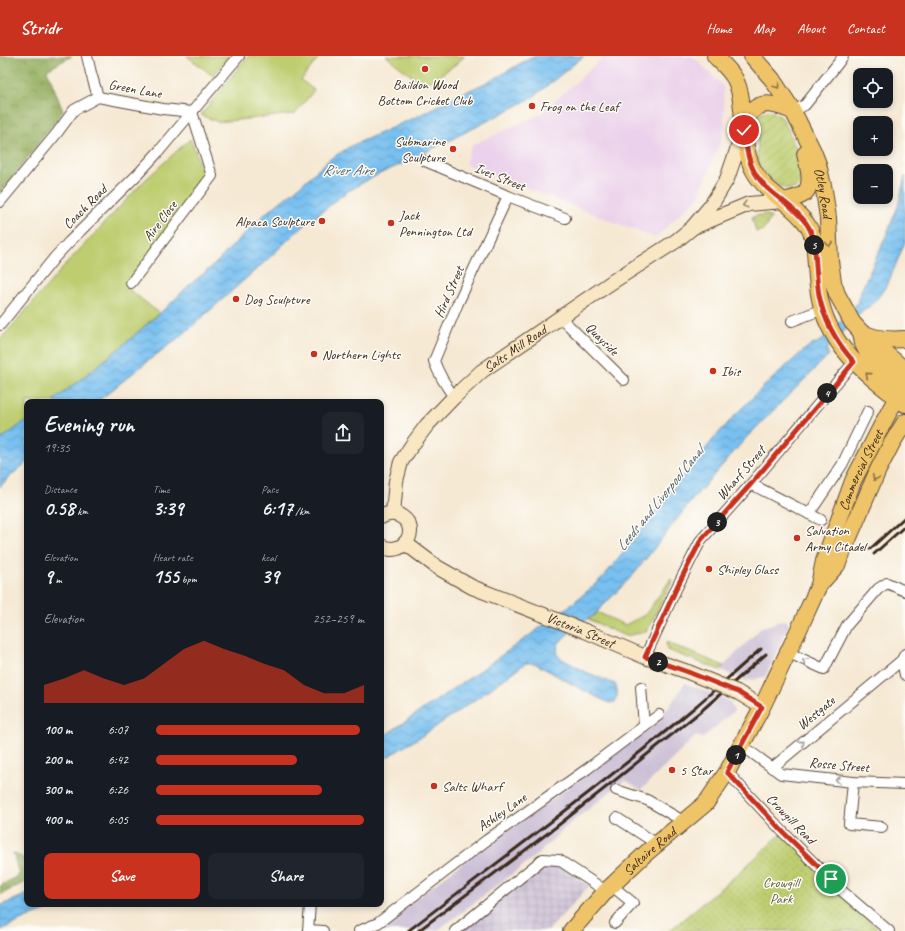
<!DOCTYPE html>
<meta charset="utf-8">
<style>
body{margin:0;font-family:Caveat,sans-serif;background:#20242c;color:#f1f3f6;height:100vh;display:flex;flex-direction:column;font-size:15px;white-space:nowrap}
*{box-sizing:border-box;margin:0}
p{font-size:13px;color:#9ea1a6}
.icon{flex:none;width:22px;height:22px;fill:none;stroke:currentColor;stroke-width:2;stroke-linecap:round;stroke-linejoin:round}
.map{position:relative;flex:1;overflow:hidden}
.sheet{position:absolute;left:24px;top:343px;width:360px;height:508px;display:flex;flex-direction:column;background:#171b24;border-radius:8px;box-shadow:0 2px 6px #0003}
.sheet>*{flex:none}
.controls{position:absolute;left:853px;top:12px;display:grid;gap:8px}
.controls a{display:grid;place-items:center;width:40px;height:40px;border-radius:8px;background:#171b24;box-shadow:0 2px 6px #0003;font-size:20px}
.pin{position:absolute;display:grid;place-items:center;width:34px;height:34px;color:#fff;margin:-17px;border:2px solid #fff;border-radius:50%;box-shadow:0 1px 4px #0007}
.km{position:absolute;width:20px;height:20px;margin:-10px;border-radius:50%;background:#222;color:#fff;font-size:11px;line-height:20px;text-align:center}
.round{display:grid;place-items:center;flex:none;width:42px;height:42px;border-radius:8px;background:#20242c}
.summary{display:flex;align-items:center;justify-content:space-between;height:68px;padding:0 20px}
h1{font-size:22px;font-weight:600;line-height:30px}
.stats{display:grid;grid-template-columns:repeat(3,1fr);gap:6px;height:68px;padding:4px 20px}
.stats div{display:grid;align-content:center}
.stats b{font-size:20px;font-weight:600}
.stats small{font-size:11px;font-weight:400}
.stats p{font-size:11px}
.chart{height:112px;padding:8px 20px}
.chart p{display:flex;justify-content:space-between}
.chart svg{width:100%;height:72px;margin-top:4px;fill:#c8321e;opacity:.7}
.primary-button{display:flex;gap:8px;margin-top:auto;padding:8px 20px}
.primary-button a{flex:1;height:46px;border-radius:8px;background:#c8321e;color:#fff;font-size:16px;font-weight:600;line-height:46px;text-align:center}
.primary-button a+a{background:#20242c;color:#f1f3f6}
ul{padding:0 20px;list-style:none;font-size:13px}
li{display:grid;grid-template-columns:64px 48px 1fr;align-items:center;height:30px}
li i{height:10px;border-radius:5px;background:#c8321e}
header{display:flex;align-items:center;gap:24px;box-sizing:border-box;height:56px;padding:0 20px;background:#c8321e;color:#fff}
header strong{font-size:19px}
nav{display:flex;gap:22px;margin-inline-start:auto;font-size:14px}
.map>svg:first-child{display:block}
.built{fill:#ebd1eb}
.industrial{fill:url(#industrial-grid)}
.railway{fill:#cbbfd5}
.grass{fill:#bdcd70;stroke:#7c7c47}
.forest{fill:url(#forest-crowns);stroke:#686d40}
.park{fill:url(#park-dots);stroke:#7c7c47}
.garden{fill:url(#garden-furrows);stroke:#7c7c47}
.water{fill:url(#water-waves);stroke:#5a7587}
.lines{fill:none;stroke-linecap:round;stroke-linejoin:round}
.street-casing{stroke:#574739;stroke-width:12}
.secondary-casing{stroke:#574739;stroke-width:16}
.primary-casing{stroke:#574739;stroke-width:18}
.street{stroke:#fff;stroke-width:10}
.secondary{stroke:#f9e7c3;stroke-width:14}
.primary{stroke:#efc469;stroke-width:16}
.rail{stroke:#3b2a1e;stroke-width:3}
.secondary-bridge-casing{stroke:#574739;stroke-width:16;stroke-linecap:butt}
.secondary-bridge{stroke:#f9e7c3;stroke-width:14}
.oneway{stroke:#8c6f40}
.oneway2{stroke:#9a8870}
.oneway3{stroke:#a79f9a}
.route-casing{stroke:#fff;stroke-width:8}
.route{stroke:#c8321e;stroke-width:5}
.poi-dot{fill:#c8321e;stroke:#fdfcf7;stroke-width:1.5}
.labels{text-anchor:middle;dominant-baseline:central;stroke-width:3;stroke-linejoin:round;paint-order:stroke}
.poi-label{font-size:14px;fill:#3b2a1e;stroke:#fdfcf7;text-anchor:start}
.street-label{font-size:14px;fill:#3b2a1e;stroke:#fdfcf7}
.park-label{font-size:14px;fill:#625b37;stroke:#fdfcf7}
.water-label{font-size:15px;font-style:italic;fill:#505e68;stroke:#fdfcf7}
</style>
<header>
<strong>Stridr</strong>
<nav><a>Home</a><a>Map</a><a>About</a><a>Contact</a></nav>
</header>
<div class="map">
<svg width="905" height="875" viewBox="0 0 905 875">
<defs>
<pattern id="industrial-grid" width="8" height="8" patternUnits="userSpaceOnUse"><rect width="8" height="8" fill="#cbbfd5"/><path d="M0 4h8M4 0v8" fill="none" stroke="#afa4b6"/></pattern>
<pattern id="forest-crowns" width="20" height="18" patternUnits="userSpaceOnUse"><rect width="20" height="18" fill="#96b062"/><path d="M2 6a3 3 0 1 1 6 0M12 15a3 3 0 1 1 6 0" fill="none" stroke="#7c8f50"/></pattern>
<pattern id="park-dots" width="8" height="8" patternUnits="userSpaceOnUse"><rect width="8" height="8" fill="#bdcd70"/><path d="M2 2h.1M6 6h.1" fill="none" stroke="#a3b061" stroke-width="1.8" stroke-linecap="round"/></pattern>
<pattern id="garden-furrows" width="10" height="10" patternUnits="userSpaceOnUse"><rect width="10" height="10" fill="#bdcd70"/><path d="M-1 1l2-2M0 10L10 0M9 11l2-2" fill="none" stroke="#a3b061"/></pattern>
<pattern id="water-waves" width="16" height="10" patternUnits="userSpaceOnUse"><rect width="16" height="10" fill="#78c0f0"/><path d="M0 5q4-4 8 0t8 0" fill="none" stroke="#649cc2"/></pattern>
</defs>
<rect width="100%" height="100%" fill="#fdfcf7"/>
<filter id="ink" filterUnits="userSpaceOnUse"><feTurbulence type="fractalNoise" baseFrequency=".025" numOctaves="2"/><feDisplacementMap in="SourceGraphic" scale="8" xChannelSelector="R" yChannelSelector="G"/><feConvolveMatrix kernelMatrix="1 2 1 2 8 2 1 2 1" color-interpolation-filters="sRGB"/></filter>
<filter id="wash" filterUnits="userSpaceOnUse"><feTurbulence type="fractalNoise" baseFrequency=".012" numOctaves="4" result="noise"/><feDisplacementMap in="SourceGraphic" scale="16" xChannelSelector="R" yChannelSelector="G"/><feGaussianBlur stdDeviation="0.9" result="paint"/><feColorMatrix in="noise" values="0 0 0 0 0 0 0 0 0 0 0 0 0 0 0 0 0 1.4 0 .05"/><feComposite in="paint" operator="in"/></filter>
<g filter="url(#wash)">
<rect width="100%" height="100%" fill="#f6e9d4"/>
<path class="built" d="M 605,0 L 640,0 L 642,1 L 643,0 L 693,0 L 723,30 L 725,73 L 699,140 L 655,182 L 465,108 L 472,89 L 539,59 Z"/>
<path class="industrial" d="M 554,805 L 589,830 L 548,875 L 459,875 L 540,808 Z"/>
<g class="railway">
<path d="M 786,564 L 789,569 L 765,621 L 746,625 L 720,614 L 761,572 L 777,566 Z"/>
<path d="M 685,627 L 725,643 L 730,646 L 734,655 L 703,682 L 696,680 L 641,734 L 625,724 L 566,771 L 533,802 L 437,875 L 375,875 L 470,801 L 543,750 L 652,671 L 669,651 Z"/>
</g>
<g class="grass">
<path d="M 187,0 L 229,0 L 213,20 Z"/>
<path d="M 248,0 L 320,0 L 301,24 L 314,34 L 295,58 L 218,66 L 201,59 Z"/>
<path d="M 386,0 L 465,0 C 452,12 438,21 423,29 Z"/>
<path d="M 190,83 L 195,94 L 203,122 L 201,135 L 125,230 L 159,257 L 121,291 L 52,346 L 27,346 L 27,364 L 0,384 L 0,284 L 67,207 L 144,125 Z"/>
<path d="M 671,523 L 672,526 L 646,576 L 625,580 L 588,563 L 595,559 L 597,556 L 625,569 L 645,559 Z"/>
<path d="M 666,586 L 724,610 L 720,614 L 667,594 Z"/>
</g>
<g class="forest">
<path d="M 0,0 L 72,0 L 47,14 L 63,55 L 0,138 Z"/>
<path d="M 13,797 L 23,802 L 27,818 L 27,825 L 0,839 L 0,830 L 19,819 Z"/>
</g>
<g class="park">
<path d="M 764,158 L 771,161 L 764,174 L 756,176 L 752,161 Z"/>
<path d="M 783,776 L 879,875 L 669,875 L 740,816 Z"/>
</g>
<path class="garden" d="M 769,55 C 774,57 778,58 782,62 C 788,71 805,112 803,123 C 802,124 800,129 798,130 C 786,142 763,118 758,106 C 756,100 758,92 758,85 C 758,76 753,62 763,56 C 764,55 767,55 769,55 Z"/>
<g class="water">
<path d="M 533,0 L 584,0 L 533,41 L 480,69 L 408,105 L 371,122 L 345,137 L 293,179 L 268,203 L 182,279 L 148,305 L 97,346 L 52,346 L 121,291 L 168,250 L 187,231 L 214,209 L 244,178 L 266,157 L 293,136 L 330,103 L 351,90 L 418,60 L 448,44 L 494,23 Z"/>
<path d="M 905,120 L 905,186 L 889,225 L 880,239 L 869,251 L 864,253 L 826,294 L 829,299 L 746,382 L 692,444 L 634,518 L 597,556 C 595,560 591,561 587,563 C 577,570 566,579 558,588 L 557,598 L 560,602 L 586,616 L 615,628 C 618,636 618,638 615,646 L 609,647 L 579,632 L 534,607 L 526,607 L 486,636 L 425,678 L 381,705 L 381,682 L 478,616 L 537,574 L 573,547 L 591,532 L 604,520 L 629,490 L 676,429 L 716,380 L 740,354 L 761,333 L 802,296 L 808,291 L 821,285 L 858,246 L 858,242 L 886,180 L 898,150 Z"/>
<path d="M 27,364 L 27,406 L 8,422 L 0,431 L 0,384 Z"/>
<path d="M 27,838 L 27,848 L 63,848 L 32,860 L 0,874 L 0,850 Z"/>
</g>
</g>
<g filter="url(#ink)">
<g class="lines">
<g class="street-casing">
<g id="street">
<path d="M 87,0 L 91,17 L 98,41"/>
<path d="M 793,55 L 805,49 L 839,6 L 843,0"/>
<path d="M 425,105 L 508,140 L 565,162"/>
<path d="M 0,146 L 57,77 L 74,54 L 98,41 L 163,53 L 192,56"/>
<path d="M 131,227 L 212,120 L 192,56"/>
<path d="M 560,261 L 624,324"/>
<path d="M 792,265 L 823,253"/>
<path d="M 0,269 L 55,201 L 69,186 L 139,117 L 160,94 L 239,0"/>
<path d="M 454,341 C 446,330 439,319 434,305 L 458,247 L 508,140"/>
<path d="M 751,428 L 821,464"/>
<path d="M 809,458 L 842,409 L 868,355"/>
<path d="M 787,596 L 824,613 L 847,569 L 878,533 L 887,527 L 905,535"/>
<path d="M 645,601 L 677,531 L 701,484 L 751,428 L 854,306"/>
<path d="M 902,604 L 905,619"/>
<path d="M 641,631 L 644,670"/>
<path d="M 741,689 L 781,718 L 853,726 L 905,728"/>
<path d="M 772,712 L 902,604 L 905,598"/>
<path d="M 727,716 L 783,776 L 842,835 L 889,875"/>
<path d="M 853,726 L 849,768 L 882,771"/>
<path d="M 616,734 L 647,744 L 683,765"/>
<path d="M 617,762 L 657,788"/>
<path d="M 612,830 L 633,847 L 615,867"/>
<path d="M 308,874 L 323,875"/>
<path d="M 308,875 L 310,848"/>
<path d="M 359,875 L 378,867 L 487,784 L 587,713 L 644,670 L 659,659"/>
<path d="M 455,875 L 543,803 L 559,804 L 606,835"/>
</g>
</g>
<g class="secondary-casing">
<g id="secondary">
<path d="M 696,170 L 749,148 L 784,145"/>
<path id="s1" d="M 393,457 L 396,425 L 401,406 L 412,389 L 427,369 L 454,341 L 482,315 L 612,226 L 676,185 L 692,172 L 709,152 L 715,143 L 727,123 L 744,74"/>
<path d="M 381,461 C 388,457 395,456 402,461 C 421,474 403,502 381,490"/>
<path id="s2" d="M 405,487 L 437,511 L 472,531 L 585,575 L 645,601 L 688,616"/>
<path d="M 737,636 L 762,651"/>
</g>
</g>
<g class="primary-casing">
<g id="primary">
<path d="M 715,0 C 722,7 730,14 735,23 C 740,33 741,42 742,53 C 744,73 744,97 754,115 C 766,137 792,147 806,167 C 810,172 812,178 814,184 C 816,202 816,220 819,238 C 828,291 866,318 905,348"/>
<path id="s3" d="M 752,0 L 772,23 L 793,55 L 813,95 L 818,108 L 824,134 L 828,162 L 830,205 L 833,226 L 837,238 L 843,249 L 852,266 L 861,276 L 905,314"/>
<path d="M 744,74 C 746,70 747,65 748,61 C 759,41 777,49 793,55"/>
<path d="M 784,145 C 790,143 797,142 802,139 C 815,131 808,110 805,98"/>
<path d="M 861,276 L 863,288 L 869,300 L 879,310 L 903,330 L 905,336"/>
<path d="M 868,279 C 880,284 892,284 905,283"/>
<path d="M 820,528 L 837,509 L 878,414 L 892,387 L 905,366"/>
<path id="s4" d="M 571,875 L 606,835 L 645,798 L 706,747 L 727,716 L 762,651 L 800,571 L 819,529 L 824,505 L 853,425 L 882,369 L 905,326"/>
</g>
</g>
<use href="#street" class="street"/>
<use href="#secondary" class="secondary"/>
<use href="#primary" class="primary"/>
<g class="rail">
<path d="M 870,493 L 905,461"/>
<path d="M 874,498 L 905,470"/>
<path d="M 408,875 C 504,801 602,729 695,651 C 717,632 739,612 761,593"/>
<path d="M 418,875 L 556,771 L 619,721 L 700,656 L 766,598"/>
</g>
<g class="secondary-bridge-casing">
<path id="secondary-bridge" d="M 688,616 L 737,636"/>
</g>
<use href="#secondary-bridge" class="secondary-bridge"/>
</g>
<defs><path id="oneway-chevron" d="M-2-3.5L2.5 0L-2 3.5" fill="none" stroke-width="1.6" stroke-linecap="round" stroke-linejoin="round"/></defs>
<g class="oneway">
<use href="#oneway-chevron" transform="translate(777 30) rotate(57)"/>
<use href="#oneway-chevron" transform="translate(829 188) rotate(87)"/>
<use href="#oneway-chevron" transform="translate(868 319) rotate(-139)"/>
<use href="#oneway-chevron" transform="translate(875 422) rotate(114)"/>
</g>
<use class="oneway2" href="#oneway-chevron" transform="translate(745 149) rotate(164)"/>
<g class="oneway3">
<use href="#oneway-chevron" transform="translate(805 605) rotate(-155)"/>
<use href="#oneway-chevron" transform="translate(802 687) rotate(-40)"/>
<use href="#oneway-chevron" transform="translate(838 724) rotate(-174)"/>
</g>
</g>
<g class="lines" filter="url(#ink)">
<g class="route-casing">
<path id="route" d="M 744,74 C 746,87 747,103 754,115 C 765,137 792,147 806,167 C 810,172 812,178 814,184 C 816,202 816,221 819,239 C 824,265 836,286 854,306 L 751,428 L 701,484 L 677,531 L 645,601 L 688,616 L 738,636 L 762,651 L 727,716 L 783,776 L 831,823"/>
</g>
<use href="#route" class="route"/>
</g>
<g class="poi-dot">
<circle cx="425" cy="13" r="4"/>
<circle cx="532" cy="50" r="4"/>
<circle cx="453" cy="93" r="4"/>
<circle cx="322" cy="165" r="4"/>
<circle cx="391" cy="167" r="4"/>
<circle cx="236" cy="243" r="4"/>
<circle cx="314" cy="298" r="4"/>
<circle cx="713" cy="315" r="4"/>
<circle cx="797" cy="482" r="4"/>
<circle cx="709" cy="513" r="4"/>
<circle cx="672" cy="714" r="4"/>
<circle cx="434" cy="730" r="4"/>
</g>
<g class="labels">
<g class="poi-label">
<text x="425" y="28" text-anchor="middle">Baildon Wood<tspan x="425" dy="16">Bottom Cricket Club</tspan></text>
<text x="540" y="50">Frog on the Leaf</text>
<text x="445" y="85" text-anchor="end">Submarine<tspan x="445" dy="16">Sculpture</tspan></text>
<text x="399" y="159">Jack<tspan x="399" dy="16">Pennington Ltd</tspan></text>
<text x="314" y="165" text-anchor="end">Alpaca Sculpture</text>
<text x="244" y="243">Dog Sculpture</text>
<text x="322" y="298">Northern Lights</text>
<text x="721" y="315">Ibis</text>
<text x="805" y="474">Salvation<tspan x="805" dy="16">Army Citadel</tspan></text>
<text x="717" y="513">Shipley Glass</text>
<text x="680" y="714">5 Star</text>
<text x="442" y="730">Salts Wharf</text>
</g>
<g class="street-label">
<text transform="translate(135 33) rotate(10)">Green Lane</text>
<text transform="translate(500 121) rotate(22)">Ives Street</text>
<text stroke="none"><textPath href="#s3" startOffset="157">Otley Road</textPath></text>
<text transform="translate(85 151) rotate(-45)">Coach Road</text>
<text transform="translate(160 165) rotate(-53)">Aire Close</text>
<text transform="translate(449 236) rotate(-66)">Hird Street</text>
<text transform="translate(602 283) rotate(45)">Quayside</text>
<text stroke="none"><textPath href="#s1" startOffset="214">Salts Mill Road</textPath></text>
<text stroke="none"><textPath href="#s4" startOffset="555">Commercial Street</textPath></text>
<text transform="translate(741 417) rotate(-49)">Wharf Street</text>
<text stroke="none"><textPath href="#s2" startOffset="197">Victoria Street</textPath></text>
<text transform="translate(816 657) rotate(-40)">Westgate</text>
<text transform="translate(839 709) rotate(5)">Rosse Street</text>
<text transform="translate(502 756) rotate(-35)">Ashley Lane</text>
<text transform="translate(791 763) rotate(46)">Crowgill Road</text>
<text stroke="none"><textPath href="#s4" startOffset="112">Saltaire Road</textPath></text>
</g>
<g class="park-label">
<text x="781" y="826">Crowgill<tspan x="781" dy="16">Park</tspan></text>
</g>
<g class="water-label">
<text x="348" y="114">River Aire</text>
<text transform="translate(660 443) rotate(-51)">Leeds and Liverpool Canal</text>
</g>
</g>
</svg>
<div class="controls">
<a><svg class="icon" aria-label="locate" viewBox="0 0 24 24"><circle cx="12" cy="12" r="6"/><path d="M12 2v4M12 18v4M2 12h4M18 12h4"/></svg></a>
<a>+</a>
<a>−</a>
</div>
<div class="pin" style="left:831px;top:823px;background:#1e9e55"><svg class="icon" aria-label="arrive" viewBox="0 0 24 24"><path d="M6 21V4h12l-3 4 3 4H6"/></svg></div>
<div class="pin" style="left:744px;top:74px;background:#d93025"><svg class="icon" aria-label="check" viewBox="0 0 24 24"><path d="M5 12l5 5 9-10"/></svg></div>
<b class="km" style="left:736px;top:699px">1</b>
<b class="km" style="left:658px;top:606px">2</b>
<b class="km" style="left:717px;top:466px">3</b>
<b class="km" style="left:827px;top:337px">4</b>
<b class="km" style="left:814px;top:189px">5</b>
<section class="sheet">
<div class="summary"><div><h1>Evening run</h1><p>19:35</p></div><a class="round"><svg class="icon" aria-label="share" viewBox="0 0 24 24"><path d="M12 15V3M7 8l5-5 5 5M5 13v7h14v-7"/></svg></a></div>
<div class="stats">
<div><p>Distance</p><b>0.58<small> km</small></b></div>
<div><p>Time</p><b>3:39</b></div>
<div><p>Pace</p><b>6:17<small> /km</small></b></div>
</div>
<div class="stats">
<div><p>Elevation</p><b>9<small> m</small></b></div>
<div><p>Heart rate</p><b>155<small> bpm</small></b></div>
<div><p>kcal</p><b>39</b></div>
</div>
<div class="chart"><p><span>Elevation</span>252–259 m</p>
<svg viewBox="0 0 160 44" preserveAspectRatio="none"><path d="M0 44V33L10 29L20 24L30 29L40 33L50 29L60 20L70 11L80 6L90 11L100 15L110 20L120 24L130 33L140 38L150 38L160 33V44z"/></svg>
</div>
<ul>
<li><b>100 m</b>6:07<i style="width:98%"></i></li>
<li><b>200 m</b>6:42<i style="width:68%"></i></li>
<li><b>300 m</b>6:26<i style="width:80%"></i></li>
<li><b>400 m</b>6:05<i style="width:100%"></i></li>
</ul>
<div class="primary-button"><a>Save</a><a>Share</a></div>
</section>
</div>
